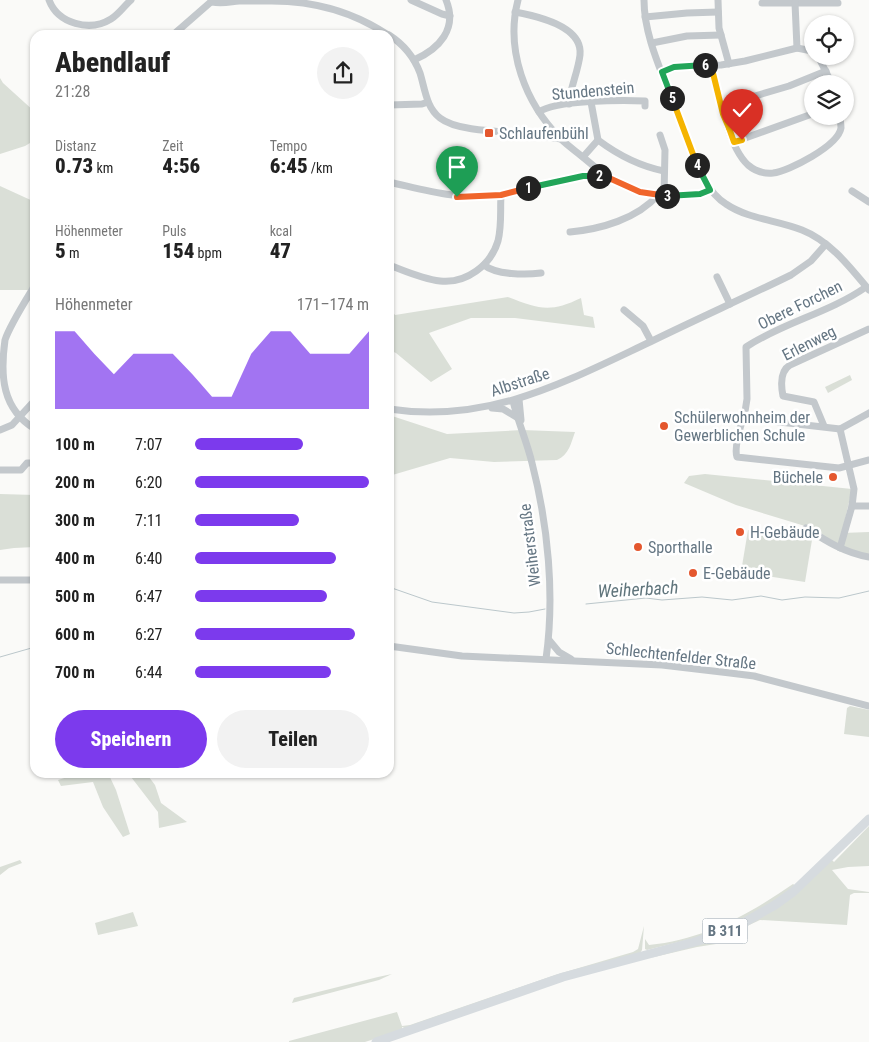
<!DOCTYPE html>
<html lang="de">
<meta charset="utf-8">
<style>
body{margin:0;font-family:"Roboto Condensed",sans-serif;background:#f2f2f2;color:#222;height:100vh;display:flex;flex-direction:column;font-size:19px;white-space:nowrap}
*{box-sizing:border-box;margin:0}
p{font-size:16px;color:#767676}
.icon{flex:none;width:28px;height:28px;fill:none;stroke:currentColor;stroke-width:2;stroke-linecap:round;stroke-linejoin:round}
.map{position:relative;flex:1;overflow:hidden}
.side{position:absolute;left:30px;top:30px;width:364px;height:748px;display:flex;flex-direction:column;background:#fff;border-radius:15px;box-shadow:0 1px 4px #0004}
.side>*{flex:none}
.tools{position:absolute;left:804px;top:15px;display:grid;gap:10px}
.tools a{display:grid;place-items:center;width:50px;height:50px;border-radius:50%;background:#fff;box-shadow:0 1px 4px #0004;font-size:25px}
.pin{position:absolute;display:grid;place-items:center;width:42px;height:42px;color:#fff;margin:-51px -21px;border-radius:50% 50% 50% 0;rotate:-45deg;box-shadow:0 0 5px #0007}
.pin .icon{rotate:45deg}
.km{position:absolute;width:25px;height:25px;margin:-12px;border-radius:50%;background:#222;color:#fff;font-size:14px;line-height:25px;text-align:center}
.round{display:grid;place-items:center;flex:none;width:52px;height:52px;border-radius:26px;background:#f2f2f2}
.head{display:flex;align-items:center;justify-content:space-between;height:85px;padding:0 25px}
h1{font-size:28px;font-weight:800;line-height:38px}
.metrics{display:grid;grid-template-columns:repeat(3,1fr);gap:8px;height:85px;padding:5px 25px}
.metrics div{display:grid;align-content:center}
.metrics b{font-size:21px;font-weight:800}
.metrics small{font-size:14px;font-weight:400}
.metrics p{font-size:14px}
.chart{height:140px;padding:10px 25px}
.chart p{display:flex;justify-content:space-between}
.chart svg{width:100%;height:90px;margin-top:5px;fill:#7c3aed;opacity:.7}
.primary-button{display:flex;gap:10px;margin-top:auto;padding:10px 25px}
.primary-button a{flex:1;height:58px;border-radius:30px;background:#7c3aed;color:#fff;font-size:20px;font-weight:800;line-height:58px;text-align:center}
.primary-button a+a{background:#f2f2f2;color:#222}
ul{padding:0 25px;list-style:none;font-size:16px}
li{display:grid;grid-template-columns:80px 60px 1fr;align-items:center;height:38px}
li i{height:12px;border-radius:6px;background:#7c3aed}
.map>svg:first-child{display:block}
.green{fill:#dadfd7}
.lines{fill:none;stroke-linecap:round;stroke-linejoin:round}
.stream{stroke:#bbc7cb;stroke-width:1}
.minor{stroke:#c3c8cc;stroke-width:7}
.major{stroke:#d6dbdf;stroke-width:9}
.split-1-casing{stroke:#fff;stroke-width:10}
.split-2-casing{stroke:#fff;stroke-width:10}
.split-3-casing{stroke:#fff;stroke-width:10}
.split-4-casing{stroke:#fff;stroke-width:10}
.split-5-casing{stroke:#fff;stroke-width:10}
.split-6-casing{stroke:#fff;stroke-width:10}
.split-7-casing{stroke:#fff;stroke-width:10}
.split-8-casing{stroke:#fff;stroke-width:10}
.split-1{stroke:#f0652b;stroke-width:6}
.split-2{stroke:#22a559;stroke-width:6}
.split-3{stroke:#f0652b;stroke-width:6}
.split-4{stroke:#22a559;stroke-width:6}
.split-5{stroke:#f5b400;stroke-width:6}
.split-6{stroke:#22a559;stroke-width:6}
.split-7{stroke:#f5b400;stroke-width:6}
.split-8{stroke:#f5b400;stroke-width:6}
.poi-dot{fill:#e4572e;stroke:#fff;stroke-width:2}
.labels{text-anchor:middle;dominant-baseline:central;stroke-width:5;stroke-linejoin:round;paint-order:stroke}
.shield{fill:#fff;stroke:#939fa8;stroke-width:1}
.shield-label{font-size:15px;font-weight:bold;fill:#657683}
.street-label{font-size:16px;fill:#657683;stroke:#fff}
.poi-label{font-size:16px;fill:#657683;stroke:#fff;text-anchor:start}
.water-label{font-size:18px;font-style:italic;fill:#60757c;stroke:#fff}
</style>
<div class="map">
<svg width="869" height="1042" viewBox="0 0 869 1042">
<rect width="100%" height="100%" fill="#fafaf8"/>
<g class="green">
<path d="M 0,78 L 3,83 L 35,112 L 35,140 L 25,146 L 0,154 Z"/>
<path d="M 0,186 L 35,202 L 35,277 L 29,290 L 0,290 Z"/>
<path d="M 508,297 C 539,309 550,313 581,298 L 584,315 L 593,317 L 595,328 L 515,318 L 471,318 L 429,333 L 452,369 L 431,382 L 396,353 L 389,350 L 389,307 L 395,315 Z"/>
<path d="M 850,375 L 852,380 L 828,393 L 825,387 Z"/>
<path d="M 389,415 L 447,434 L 522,430 L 575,432 C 571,443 569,455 557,460 L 494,462 L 450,458 L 389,476 Z"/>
<path d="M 705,474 L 852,489 L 842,533 L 869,532 L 869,555 L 839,546 L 805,526 L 736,505 L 684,483 L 689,476 Z"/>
<path d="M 0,494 L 35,495 L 35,547 L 14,548 L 0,550 Z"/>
<path d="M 748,530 L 812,540 L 805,582 L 741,572 Z"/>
<path d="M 850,706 L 869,710 L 869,737 L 844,734 L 847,708 Z"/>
<path d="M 83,772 L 108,773 L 116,790 L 130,834 L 123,837 L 103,807 L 93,782 L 61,786 L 58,780 Z"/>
<path d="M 128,773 L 146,773 L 155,785 L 161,803 L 187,822 L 159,828 L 158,812 Z"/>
<path d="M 869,826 L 869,866 L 848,867 L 832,870 L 848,889 L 869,892 L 869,893 L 854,893 L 850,895 L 847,925 L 760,920 L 713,942 L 716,944 L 697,947 L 650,958 L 742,927 L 832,860 L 834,862 Z"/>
<path d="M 20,860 L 22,863 L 9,868 L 0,875 L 0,867 Z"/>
<path d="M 793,884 L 796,886 L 757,913 L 707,935 L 647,950 L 645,949 L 645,939 L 649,945 C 703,940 750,914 793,884 Z"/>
<path d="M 133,912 L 138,926 L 98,935 L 95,923 Z"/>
<path d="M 644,926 L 642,950 L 640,953 L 407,1029 L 402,1027 L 402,1030 L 365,1042 L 289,1042 L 289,1041 L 397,1012 L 402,1026 L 410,1025 L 555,975 L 633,952 L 638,949 Z"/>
<path d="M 392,974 L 379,980 L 292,1003 L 294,998 L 378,977 Z"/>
</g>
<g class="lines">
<g class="stream">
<path d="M 389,587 L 432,602 L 514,613 L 529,612 L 545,609"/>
<path d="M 586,604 L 646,598 L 662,600 L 702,597 L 732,600 L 761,596 L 782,600 L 805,597 L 839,598 L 869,591"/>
<path d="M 0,657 L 35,647"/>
</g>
<g class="minor">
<path d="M 49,0 C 58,24 90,32 111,19 C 119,14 124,6 131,0"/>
<path d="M 411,0 L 442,14 L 450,16"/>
<path d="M 518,0 C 505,50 525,103 561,139 C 568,146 577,152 584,158 C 610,181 638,197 673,195 C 685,195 700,196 710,190"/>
<path d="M 644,0 C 644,36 662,72 674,105 C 684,131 692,158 706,182 C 711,191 718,199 726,204 C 748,219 777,220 802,230 C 830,241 850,267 869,290"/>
<path d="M 718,0 L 719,28 L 729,64"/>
<path d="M 212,2 C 222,4 229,2 239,1 C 248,1 257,1 266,1 C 310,0 352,11 388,35"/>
<path d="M 762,3 L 838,3"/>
<path d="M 795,3 L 797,48"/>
<path d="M 515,12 C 537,16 583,26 580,55 C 578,72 570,88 569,104"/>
<path d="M 645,17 L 687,13 L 718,12"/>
<path d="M 173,35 L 213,0"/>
<path d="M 389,35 C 403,44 414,57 420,73 C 425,89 426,107 440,118 C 459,133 510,131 534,134 C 543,136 552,138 561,139"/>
<path d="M 652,43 L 687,36 L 721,35"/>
<path d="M 818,56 L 832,84"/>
<path d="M 414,60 C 439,49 458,29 446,0"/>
<path d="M 711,65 C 717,91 728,147 748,165 C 755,171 763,174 773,173 C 789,171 838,146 841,128 C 841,124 840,120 840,116"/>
<path d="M 662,72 L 682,66 L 721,65 L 745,61 L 797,48 L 812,51"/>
<path d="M 591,102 L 598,140 C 618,155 639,166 664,171"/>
<path d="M 389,105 L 422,104 L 428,102"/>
<path d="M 721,106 L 789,86 L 826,71"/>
<path d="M 539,112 C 555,100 623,100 645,101 L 645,106"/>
<path d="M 660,135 L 665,150 L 664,195"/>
<path d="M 734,142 L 812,114"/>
<path d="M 583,157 L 598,140"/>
<path d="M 389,182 C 429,191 456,200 499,195 C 537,191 569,171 608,178"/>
<path d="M 852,191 L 869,202"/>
<path d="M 570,232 C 601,229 637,219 658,195"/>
<path d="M 389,265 C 405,271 422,279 440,281 C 466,284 491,265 498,241 C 502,225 500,210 501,195"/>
<path d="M 484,265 C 496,275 526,275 541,273"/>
<path d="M 717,277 L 730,304"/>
<path d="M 35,285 C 26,300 10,325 5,340 C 0,376 2,409 35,429"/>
<path d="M 866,287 C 829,313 784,322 746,347 L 747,399 L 744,418 L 840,429 L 869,413"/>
<path d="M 624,310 L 643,326 L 651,341"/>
<path d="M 519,399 L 521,420"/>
<path d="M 513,401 C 518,422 527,442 532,463 C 548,525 555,595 546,659"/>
<path d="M 492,408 L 503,409 L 518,418"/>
<path d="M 389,409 C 488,424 563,383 650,342 C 697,319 744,298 791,275 L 811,261 L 826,244"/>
<path d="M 744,418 C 740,425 734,449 737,457 L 839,468 L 869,460"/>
<path d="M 824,426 L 814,402 L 783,396 C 781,386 780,371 790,365 L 869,329"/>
<path d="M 840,429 L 854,489 L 852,506 L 840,548"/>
<path d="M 0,430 L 12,425 L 35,400"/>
<path d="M 0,470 L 21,470 L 27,463 L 35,463"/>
<path d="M 852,506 L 869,506"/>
<path d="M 806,528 C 826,541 845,553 869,557"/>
<path d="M 0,580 L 35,580"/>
<path d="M 549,640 L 559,652 L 571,659"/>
<path d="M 389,646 L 462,656 L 662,665 L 730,673 L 754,676 L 869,706"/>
</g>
<path class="major" d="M 376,1042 L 563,977 L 698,941 L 740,925 L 775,905 L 793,892 L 869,819"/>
</g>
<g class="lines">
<g class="split-1-casing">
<path id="split-1" d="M 457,197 L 501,195 L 528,188"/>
</g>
<g class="split-2-casing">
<path id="split-2" d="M 528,188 L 583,176 L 599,176"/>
</g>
<g class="split-3-casing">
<path id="split-3" d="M 599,176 L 609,178 L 640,192 L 667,196"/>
</g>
<g class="split-4-casing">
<path id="split-4" d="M 667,196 L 700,194 L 710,190 L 697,165"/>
</g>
<g class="split-5-casing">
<path id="split-5" d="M 672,98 L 697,165"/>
</g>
<g class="split-6-casing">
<path id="split-6" d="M 672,98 L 662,72 L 674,67 L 705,65"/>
</g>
<g class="split-7-casing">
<path id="split-7" d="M 705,65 L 711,65 L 723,114 L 729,128"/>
</g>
<g class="split-8-casing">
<path id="split-8" d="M 729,128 L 734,142 L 742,140"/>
</g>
<use href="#split-1" class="split-1"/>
<use href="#split-2" class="split-2"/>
<use href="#split-3" class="split-3"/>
<use href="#split-4" class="split-4"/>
<use href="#split-5" class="split-5"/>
<use href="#split-6" class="split-6"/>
<use href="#split-7" class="split-7"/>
<use href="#split-8" class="split-8"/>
</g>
<g class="poi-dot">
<rect x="484" y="128" width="10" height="10" rx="2.5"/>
<circle cx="664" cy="426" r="5"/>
<circle cx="833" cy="477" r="5"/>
<circle cx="740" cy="532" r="5"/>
<circle cx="638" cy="547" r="5"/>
<circle cx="693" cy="573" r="5"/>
</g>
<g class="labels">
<rect class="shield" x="702.5" y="918.5" width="45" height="25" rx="4"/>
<g class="shield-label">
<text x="725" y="931">B 311</text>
</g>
<g class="street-label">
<text transform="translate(593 91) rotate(-5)">Stundenstein</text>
<text transform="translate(800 305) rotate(-26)">Obere Forchen</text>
<text transform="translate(809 343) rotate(-27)">Erlenweg</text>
<text transform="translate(520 382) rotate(-18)">Albstraße</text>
<text transform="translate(530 545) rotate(-97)">Weiherstraße</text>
<text transform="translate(681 656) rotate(6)">Schlechtenfelder Straße</text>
</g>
<g class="poi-label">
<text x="499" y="133">Schlaufenbühl</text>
<text x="674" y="417">Schülerwohnheim der<tspan x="674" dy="18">Gewerblichen Schule</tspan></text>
<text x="823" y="477" text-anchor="end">Büchele</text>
<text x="750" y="532">H-Gebäude</text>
<text x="648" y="547">Sporthalle</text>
<text x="703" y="573">E-Gebäude</text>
</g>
<g class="water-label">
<text transform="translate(638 589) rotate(-3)">Weiherbach</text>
</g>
</g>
</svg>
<div class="tools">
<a><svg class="icon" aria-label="locate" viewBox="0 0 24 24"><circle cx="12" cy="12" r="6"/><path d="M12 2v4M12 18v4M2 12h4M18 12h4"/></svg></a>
<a><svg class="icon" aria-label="layers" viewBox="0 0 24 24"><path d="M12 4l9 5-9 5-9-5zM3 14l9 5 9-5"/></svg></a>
</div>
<div class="pin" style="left:457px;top:197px;background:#1e9e55"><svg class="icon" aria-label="arrive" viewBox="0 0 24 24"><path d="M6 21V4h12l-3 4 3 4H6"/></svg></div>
<div class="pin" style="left:742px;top:140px;background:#d93025"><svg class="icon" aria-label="check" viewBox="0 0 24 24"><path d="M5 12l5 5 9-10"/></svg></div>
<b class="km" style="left:528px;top:188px">1</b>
<b class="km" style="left:599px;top:176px">2</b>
<b class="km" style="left:667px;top:196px">3</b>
<b class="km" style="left:697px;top:165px">4</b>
<b class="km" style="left:672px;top:98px">5</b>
<b class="km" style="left:705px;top:65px">6</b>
<section class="side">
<div class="head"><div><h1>Abendlauf</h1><p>21:28</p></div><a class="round"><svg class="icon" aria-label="share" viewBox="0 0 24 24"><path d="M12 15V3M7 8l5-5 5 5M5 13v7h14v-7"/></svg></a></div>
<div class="metrics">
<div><p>Distanz</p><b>0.73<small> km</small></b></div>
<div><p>Zeit</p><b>4:56</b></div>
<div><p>Tempo</p><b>6:45<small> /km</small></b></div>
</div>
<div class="metrics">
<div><p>Höhenmeter</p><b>5<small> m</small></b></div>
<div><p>Puls</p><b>154<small> bpm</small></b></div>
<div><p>kcal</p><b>47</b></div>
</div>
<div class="chart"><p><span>Höhenmeter</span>171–174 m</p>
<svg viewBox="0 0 160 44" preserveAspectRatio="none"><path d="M0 44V6L10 6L20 17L30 27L40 17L50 17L60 17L70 27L80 38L90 38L100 17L110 6L120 6L130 17L140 17L150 17L160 6V44z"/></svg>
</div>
<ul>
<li><b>100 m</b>7:07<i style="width:62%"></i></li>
<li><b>200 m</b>6:20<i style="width:100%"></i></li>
<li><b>300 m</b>7:11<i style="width:60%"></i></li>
<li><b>400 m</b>6:40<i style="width:81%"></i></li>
<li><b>500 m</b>6:47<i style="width:76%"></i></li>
<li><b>600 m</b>6:27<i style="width:92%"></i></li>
<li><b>700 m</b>6:44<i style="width:78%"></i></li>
</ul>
<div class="primary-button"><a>Speichern</a><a>Teilen</a></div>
</section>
</div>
